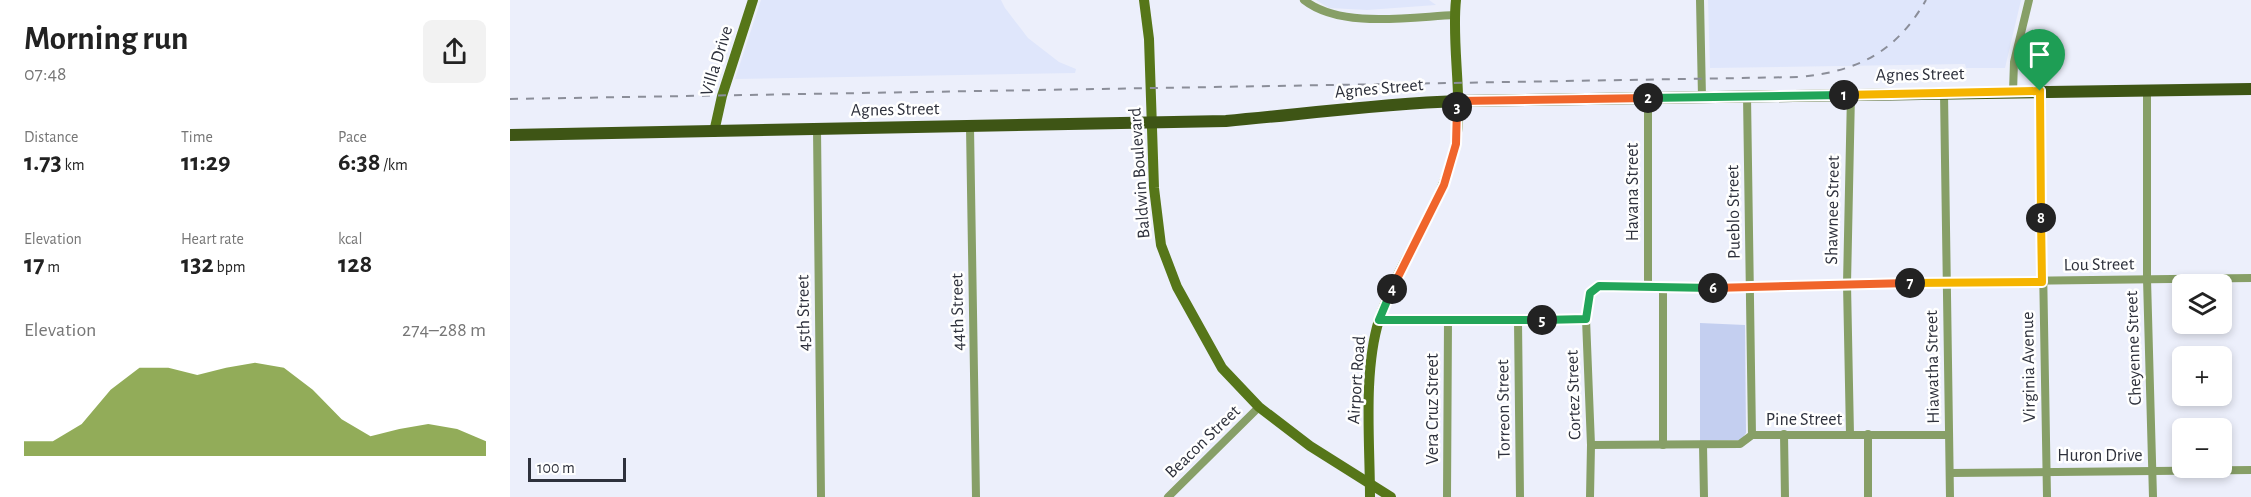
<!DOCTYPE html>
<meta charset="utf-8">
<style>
body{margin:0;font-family:"Alegreya Sans",sans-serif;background:#f2f2f2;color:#222;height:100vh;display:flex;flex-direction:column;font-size:22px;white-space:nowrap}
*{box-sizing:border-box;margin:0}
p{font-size:20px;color:#767676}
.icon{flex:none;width:33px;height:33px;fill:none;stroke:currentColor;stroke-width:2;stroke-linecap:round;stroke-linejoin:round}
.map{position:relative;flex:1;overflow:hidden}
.panel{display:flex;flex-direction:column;background:#fff;width:510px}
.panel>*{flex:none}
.buttons{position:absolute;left:1662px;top:274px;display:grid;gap:12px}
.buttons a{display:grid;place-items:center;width:60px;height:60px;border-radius:9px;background:#fff;box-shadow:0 3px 9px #0003;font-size:30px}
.scale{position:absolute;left:18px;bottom:15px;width:98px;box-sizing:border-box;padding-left:6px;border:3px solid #2e313c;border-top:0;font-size:16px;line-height:21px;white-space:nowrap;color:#2e313c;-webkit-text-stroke:4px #fff;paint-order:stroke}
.pin{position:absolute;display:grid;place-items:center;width:51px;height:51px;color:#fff;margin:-62px -26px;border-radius:50% 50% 50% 0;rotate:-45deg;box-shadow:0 0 6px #0007}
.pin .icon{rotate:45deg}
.km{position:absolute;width:30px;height:30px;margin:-15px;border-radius:50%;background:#222;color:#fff;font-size:16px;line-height:30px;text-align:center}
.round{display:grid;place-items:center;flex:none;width:63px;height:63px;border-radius:9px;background:#f2f2f2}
.overview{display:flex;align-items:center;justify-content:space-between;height:102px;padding:0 24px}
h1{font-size:33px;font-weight:700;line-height:45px}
.metrics{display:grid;grid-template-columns:repeat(3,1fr);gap:9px;height:102px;padding:6px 24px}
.metrics div{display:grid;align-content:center}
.metrics b{font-size:26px;font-weight:700}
.metrics small{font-size:16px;font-weight:400}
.metrics p{font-size:16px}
.chart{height:168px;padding:12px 24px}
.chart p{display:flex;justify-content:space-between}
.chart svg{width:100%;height:108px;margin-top:6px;fill:#648a13;opacity:.7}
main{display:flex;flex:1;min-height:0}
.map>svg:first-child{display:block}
.built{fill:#dfe6fb}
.green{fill:#c4cff0}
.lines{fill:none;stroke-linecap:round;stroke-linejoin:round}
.street{stroke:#879f67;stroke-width:8}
.secondary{stroke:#567619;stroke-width:10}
.primary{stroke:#3e5515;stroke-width:12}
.rail{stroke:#8b8e99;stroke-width:2;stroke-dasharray:8 8;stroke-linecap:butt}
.split-1-casing{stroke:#fff;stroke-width:12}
.split-2-casing{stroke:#fff;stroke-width:12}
.split-3-casing{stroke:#fff;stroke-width:12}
.split-4-casing{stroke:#fff;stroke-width:12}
.split-5-casing{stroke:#fff;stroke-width:12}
.split-6-casing{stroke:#fff;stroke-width:12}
.split-7-casing{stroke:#fff;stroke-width:12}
.split-8-casing{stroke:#fff;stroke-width:12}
.split-9-casing{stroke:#fff;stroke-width:12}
.split-1{stroke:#f5b400;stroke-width:8}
.split-2{stroke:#22a559;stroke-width:8}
.split-3{stroke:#f0652b;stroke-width:8}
.split-4{stroke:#f0652b;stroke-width:8}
.split-5{stroke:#22a559;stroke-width:8}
.split-6{stroke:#22a559;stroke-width:8}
.split-7{stroke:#f0652b;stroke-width:8}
.split-8{stroke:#f5b400;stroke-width:8}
.split-9{stroke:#f5b400;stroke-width:8}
.labels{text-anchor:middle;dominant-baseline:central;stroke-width:5;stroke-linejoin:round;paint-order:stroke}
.street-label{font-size:18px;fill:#2e313c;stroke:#fff}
</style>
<main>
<section class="panel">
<div class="overview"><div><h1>Morning run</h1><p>07:48</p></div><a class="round"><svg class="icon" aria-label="share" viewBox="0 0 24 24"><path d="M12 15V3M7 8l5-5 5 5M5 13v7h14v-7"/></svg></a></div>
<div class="metrics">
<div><p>Distance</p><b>1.73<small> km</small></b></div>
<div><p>Time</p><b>11:29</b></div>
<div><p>Pace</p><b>6:38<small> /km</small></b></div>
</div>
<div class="metrics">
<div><p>Elevation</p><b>17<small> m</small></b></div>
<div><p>Heart rate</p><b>132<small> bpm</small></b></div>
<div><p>kcal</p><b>128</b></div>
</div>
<div class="chart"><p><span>Elevation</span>274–288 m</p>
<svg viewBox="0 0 160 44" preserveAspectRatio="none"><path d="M0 44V38L10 38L20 31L30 17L40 8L50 8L60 11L70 8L80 6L90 8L100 17L110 29L120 36L130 33L140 31L150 33L160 38V44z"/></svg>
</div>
</section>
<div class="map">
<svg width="1741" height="497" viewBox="0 0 1741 497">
<rect width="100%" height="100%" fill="#eceffb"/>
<g class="built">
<path d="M 251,0 L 491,0 L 495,8 L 518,38 L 549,62 L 566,69 L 565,73 L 225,79 Z"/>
<path d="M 806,0 L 919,0 L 926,5 L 857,10 L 819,8 Z"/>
<path d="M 1198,0 L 1511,0 L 1495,68 L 1456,68 L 1455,64 L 1200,68 Z"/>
</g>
<path class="green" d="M 1190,323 L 1235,325 L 1236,433 L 1231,440 L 1190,441 Z"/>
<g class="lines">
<g class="street">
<path d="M 794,0 C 831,29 900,17 945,15"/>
<path d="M 1190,0 L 1192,97"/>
<path d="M 1530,91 L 1537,497"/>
<path d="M 1637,91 L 1637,279 L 1643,497"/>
<path d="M 1503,92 L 1504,62 L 1519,0"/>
<path d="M 1434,93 L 1440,497"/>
<path d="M 1237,96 L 1242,435"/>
<path d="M 460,127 L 466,497"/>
<path d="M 307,129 L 311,497"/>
<path d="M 1138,286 L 1138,98"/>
<path d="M 1153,288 L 1153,445"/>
<path d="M 869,320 L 1008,321 L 1076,319"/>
<path d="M 1008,321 L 1010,497"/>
<path d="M 1274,434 L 1275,497"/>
<path d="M 1358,434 L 1358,497"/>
<path d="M 1340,435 L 1337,284 L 1341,94"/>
<path d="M 1081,445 L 1230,444 L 1242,435 L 1439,435"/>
<path d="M 1193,445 L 1194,497"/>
<path d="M 1440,473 L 1741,470"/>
<path d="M 658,497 L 749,407"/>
<path d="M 937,497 L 938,321"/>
<path d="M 1080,497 L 1081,445 L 1076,319 L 1080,293 L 1089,286 L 1138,286 L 1153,288 L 1240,287 L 1436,282 L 1741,278"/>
</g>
<g class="secondary">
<path d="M 634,0 L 639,39 L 644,188 L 651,245 L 667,287 L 712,368 L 749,407 L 800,446 L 881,497"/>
<path d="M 204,132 L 212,96 L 243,0"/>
<path d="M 860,497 C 860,443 853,372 869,320 C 889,259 932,209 945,146 C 954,101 941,46 946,0"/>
</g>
<path class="primary" d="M 0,135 L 716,121 C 793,114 870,104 947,101 L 1741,89"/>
<path class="rail" d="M 0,99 L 1290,77 C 1349,71 1386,52 1416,0"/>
</g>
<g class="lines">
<g class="split-1-casing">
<path id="split-1" d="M 1334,95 L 1530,91"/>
</g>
<g class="split-2-casing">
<path id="split-2" d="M 1138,98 L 1334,95"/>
</g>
<g class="split-3-casing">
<path id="split-3" d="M 947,107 L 948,101 L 1138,98"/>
</g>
<g class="split-4-casing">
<path id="split-4" d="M 882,289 L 934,185 L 946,144 L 947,107"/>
</g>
<g class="split-5-casing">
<path id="split-5" d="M 882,289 L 869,320 L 1032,320"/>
</g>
<g class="split-6-casing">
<path id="split-6" d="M 1032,320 L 1076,319 L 1080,293 L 1089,286 L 1203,288"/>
</g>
<g class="split-7-casing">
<path id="split-7" d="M 1203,288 L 1400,283"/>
</g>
<g class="split-8-casing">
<path id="split-8" d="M 1400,283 L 1532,282 L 1531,218"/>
</g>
<g class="split-9-casing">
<path id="split-9" d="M 1530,91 L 1531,218"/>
</g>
<use href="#split-1" class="split-1"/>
<use href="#split-2" class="split-2"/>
<use href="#split-3" class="split-3"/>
<use href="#split-4" class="split-4"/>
<use href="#split-5" class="split-5"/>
<use href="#split-6" class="split-6"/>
<use href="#split-7" class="split-7"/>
<use href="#split-8" class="split-8"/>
<use href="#split-9" class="split-9"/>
</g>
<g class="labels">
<g class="street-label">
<text transform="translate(207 61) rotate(-73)">Villa Drive</text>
<text transform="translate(1410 75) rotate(-1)">Agnes Street</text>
<text transform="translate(869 89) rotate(-5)">Agnes Street</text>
<text transform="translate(385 110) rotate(-1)">Agnes Street</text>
<text transform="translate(630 173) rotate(-94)">Baldwin Boulevard</text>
<text transform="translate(1123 192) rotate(-90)">Havana Street</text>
<text transform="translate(1323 210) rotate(-89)">Shawnee Street</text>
<text transform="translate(1224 212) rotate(-91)">Pueblo Street</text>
<text transform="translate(1589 265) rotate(-1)">Lou Street</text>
<text transform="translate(448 312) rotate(-91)">44th Street</text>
<text transform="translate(294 313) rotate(-91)">45th Street</text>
<text transform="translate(1624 348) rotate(-92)">Cheyenne Street</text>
<text transform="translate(1423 367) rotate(-91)">Hiawatha Street</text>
<text transform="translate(1519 367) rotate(-91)">Virginia Avenue</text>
<text transform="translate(847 380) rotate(-86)">Airport Road</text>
<text transform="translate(1064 395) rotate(-92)">Cortez Street</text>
<text transform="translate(923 409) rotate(-90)">Vera Cruz Street</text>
<text transform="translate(994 409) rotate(-91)">Torreon Street</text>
<text x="1294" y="420">Pine Street</text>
<text transform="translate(693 442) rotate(-44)">Beacon Street</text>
<text x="1590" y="456">Huron Drive</text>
</g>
</g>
</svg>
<div class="buttons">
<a><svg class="icon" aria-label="layers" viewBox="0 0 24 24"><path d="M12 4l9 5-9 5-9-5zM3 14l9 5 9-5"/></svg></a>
<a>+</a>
<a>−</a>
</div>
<div class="scale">100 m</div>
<div class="pin" style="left:1530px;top:91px;background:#1e9e55"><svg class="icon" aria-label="arrive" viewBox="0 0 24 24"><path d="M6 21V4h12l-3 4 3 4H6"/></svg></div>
<b class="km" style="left:1334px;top:95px">1</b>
<b class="km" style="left:1138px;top:98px">2</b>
<b class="km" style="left:947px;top:107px">3</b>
<b class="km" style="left:882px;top:289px">4</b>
<b class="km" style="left:1032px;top:320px">5</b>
<b class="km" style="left:1203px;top:288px">6</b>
<b class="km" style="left:1400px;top:283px">7</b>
<b class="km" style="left:1531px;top:218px">8</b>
</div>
</main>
